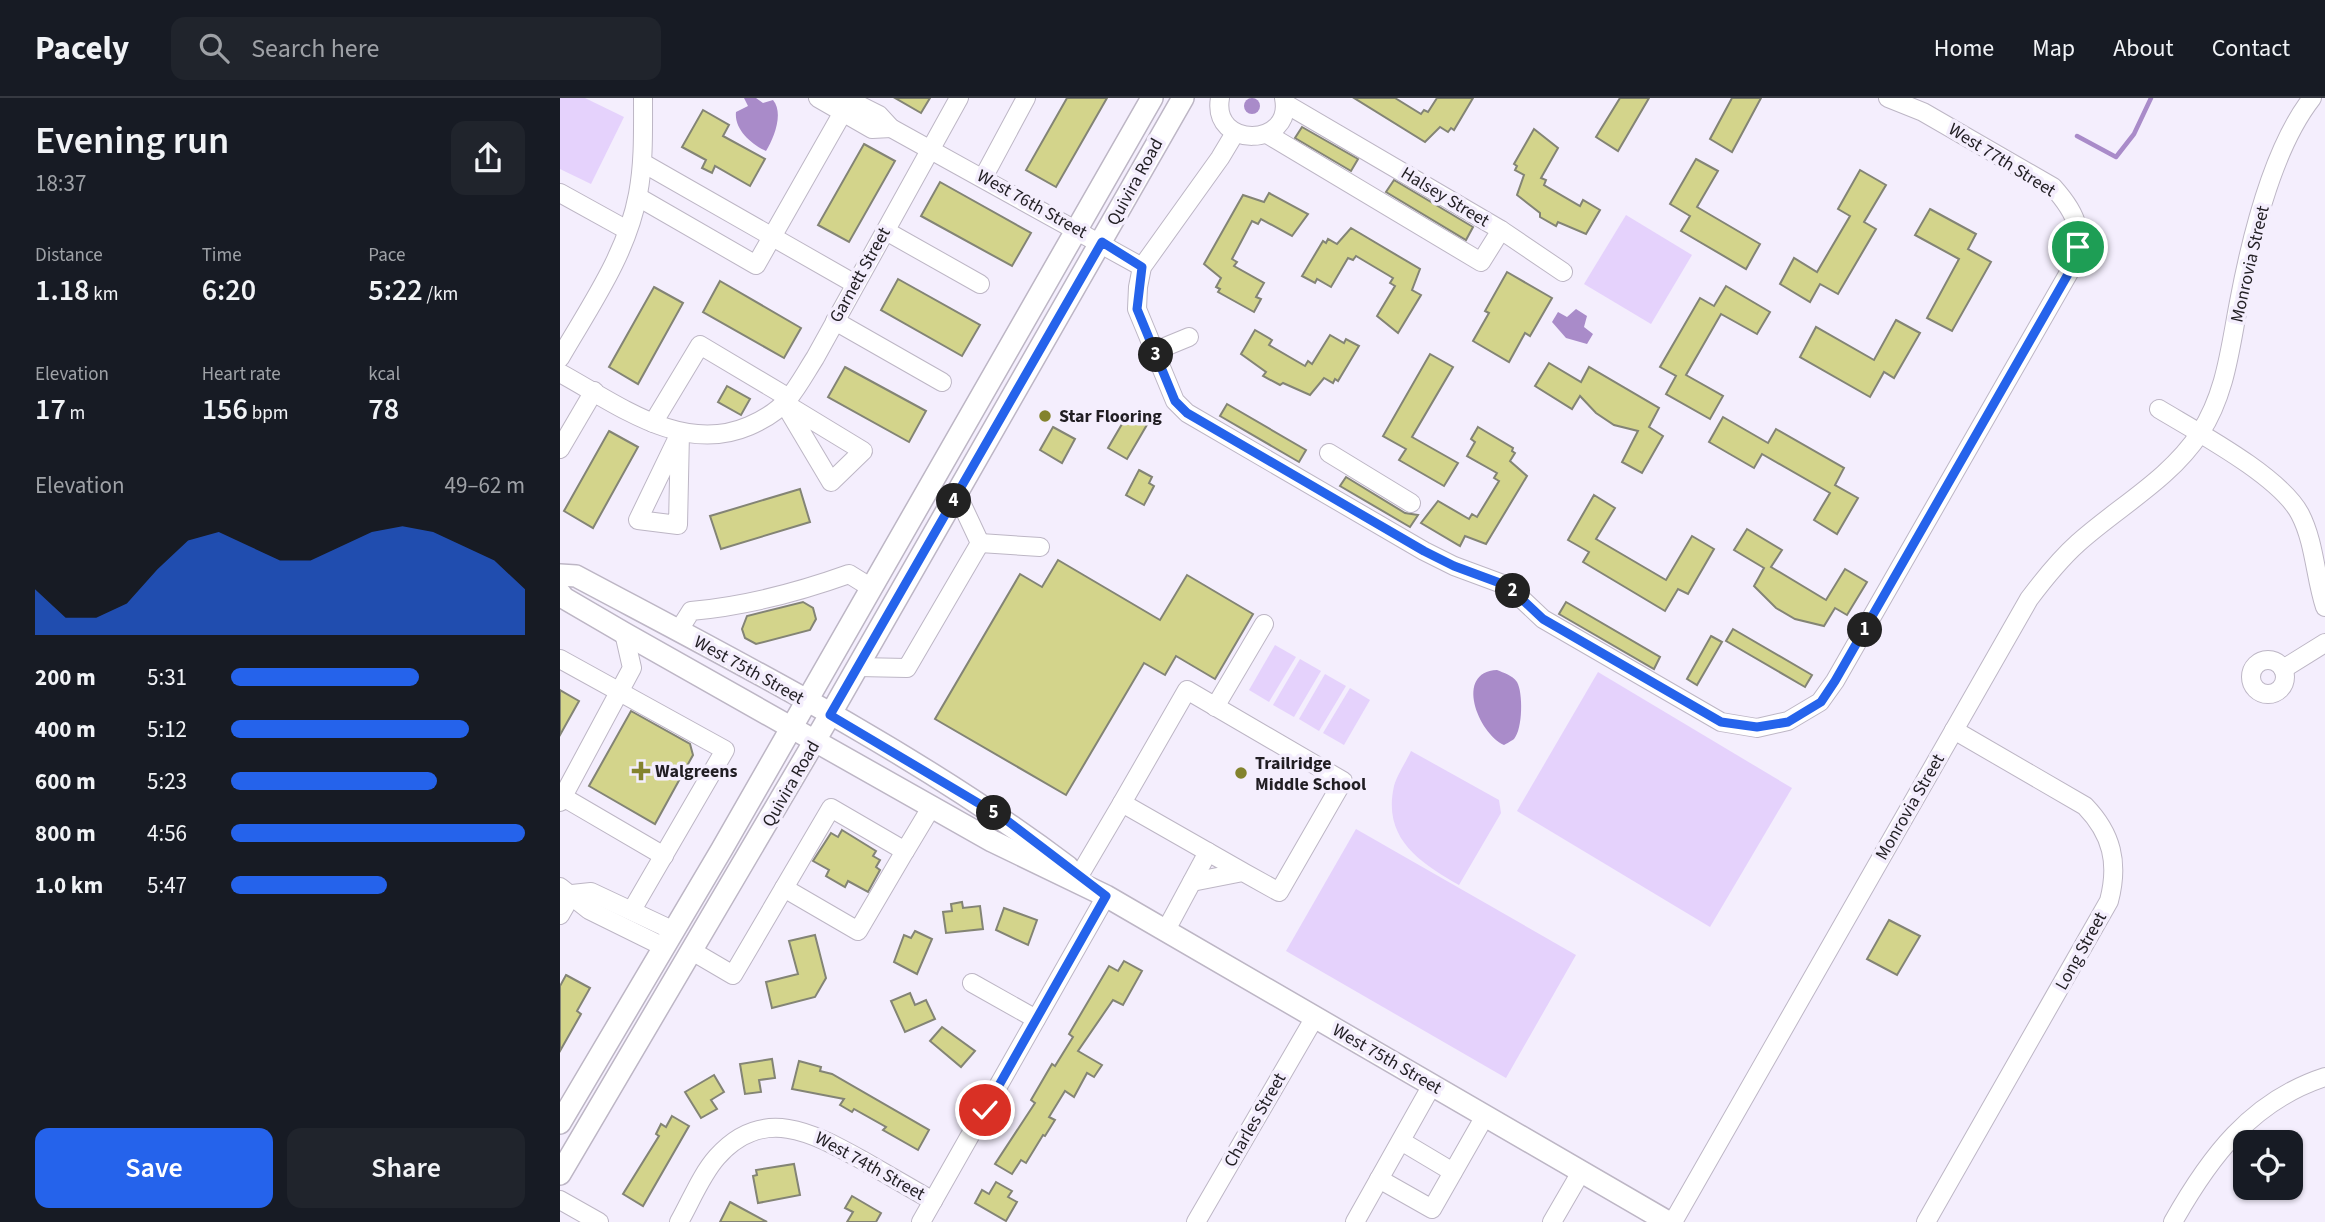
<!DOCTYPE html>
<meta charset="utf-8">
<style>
body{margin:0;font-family:"Source Sans 3",sans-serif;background:#20242c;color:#f1f3f6;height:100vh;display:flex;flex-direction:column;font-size:26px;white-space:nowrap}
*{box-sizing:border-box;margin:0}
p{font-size:23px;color:#9ea1a6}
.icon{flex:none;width:38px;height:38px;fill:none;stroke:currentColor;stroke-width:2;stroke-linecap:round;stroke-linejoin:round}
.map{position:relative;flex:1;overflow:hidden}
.details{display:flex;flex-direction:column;background:#171b24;width:560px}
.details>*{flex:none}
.fabs{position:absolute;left:1673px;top:1032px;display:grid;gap:14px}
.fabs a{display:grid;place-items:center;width:70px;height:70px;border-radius:14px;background:#171b24;box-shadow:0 2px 5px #0004;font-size:35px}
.pin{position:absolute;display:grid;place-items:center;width:60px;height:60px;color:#fff;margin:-30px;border:4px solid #fff;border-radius:50%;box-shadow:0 2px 7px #0007}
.km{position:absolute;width:35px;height:35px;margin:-18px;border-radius:50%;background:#222;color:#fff;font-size:19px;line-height:35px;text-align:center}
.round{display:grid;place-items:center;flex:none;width:74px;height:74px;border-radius:14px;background:#20242c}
.headline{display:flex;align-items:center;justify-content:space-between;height:119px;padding:0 35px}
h1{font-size:38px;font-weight:600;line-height:52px}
.metrics{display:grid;grid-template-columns:repeat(3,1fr);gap:10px;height:119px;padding:7px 35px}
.metrics div{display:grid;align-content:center}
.metrics b{font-size:30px;font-weight:600}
.metrics small{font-size:19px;font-weight:400}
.metrics p{font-size:19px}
.chart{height:196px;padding:14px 35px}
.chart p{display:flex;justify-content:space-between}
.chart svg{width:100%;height:126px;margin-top:7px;fill:#2563eb;opacity:.7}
.primary-button{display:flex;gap:14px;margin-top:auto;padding:14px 35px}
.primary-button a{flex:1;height:80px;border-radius:14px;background:#2563eb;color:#fff;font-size:28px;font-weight:600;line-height:80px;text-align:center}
.primary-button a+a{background:#20242c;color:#f1f3f6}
ul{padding:0 35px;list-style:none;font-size:23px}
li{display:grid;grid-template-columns:112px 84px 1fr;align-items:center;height:52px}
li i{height:18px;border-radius:9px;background:#2563eb}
header{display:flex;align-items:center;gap:42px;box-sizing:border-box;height:98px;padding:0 35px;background:#171b24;border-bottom:2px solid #363941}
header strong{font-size:33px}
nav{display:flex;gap:38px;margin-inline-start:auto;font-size:24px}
.search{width:490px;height:63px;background:#20242c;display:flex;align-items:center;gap:18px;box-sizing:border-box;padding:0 24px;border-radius:14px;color:#9ea1a6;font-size:26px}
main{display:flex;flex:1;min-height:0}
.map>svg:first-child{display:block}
.green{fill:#e5d2fc}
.water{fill:#a98bc9}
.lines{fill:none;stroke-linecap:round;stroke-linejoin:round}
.stream{stroke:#a98bc9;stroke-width:4.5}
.building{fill:#d3d48b;stroke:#838475;stroke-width:2}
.minor-casing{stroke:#bdb6c5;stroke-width:20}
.major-casing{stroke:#bdb6c5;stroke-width:24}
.minor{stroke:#fff;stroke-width:18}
.major{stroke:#fff;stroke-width:21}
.route-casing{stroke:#fff;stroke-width:14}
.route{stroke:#2563eb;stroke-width:9}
.poi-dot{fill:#83832d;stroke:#f4eefd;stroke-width:2.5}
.labels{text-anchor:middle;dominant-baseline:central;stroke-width:7;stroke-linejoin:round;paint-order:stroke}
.street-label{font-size:18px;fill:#211e23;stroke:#f4eefd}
.poi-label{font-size:18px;font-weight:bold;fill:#211e23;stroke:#f4eefd;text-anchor:start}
</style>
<header>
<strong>Pacely</strong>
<div class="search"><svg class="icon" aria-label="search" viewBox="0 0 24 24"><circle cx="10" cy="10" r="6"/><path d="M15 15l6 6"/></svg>Search here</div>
<nav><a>Home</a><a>Map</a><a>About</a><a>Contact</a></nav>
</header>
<main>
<section class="details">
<div class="headline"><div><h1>Evening run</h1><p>18:37</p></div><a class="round"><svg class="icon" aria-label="share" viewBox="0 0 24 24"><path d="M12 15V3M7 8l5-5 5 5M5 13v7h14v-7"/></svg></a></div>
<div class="metrics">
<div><p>Distance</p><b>1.18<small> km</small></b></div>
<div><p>Time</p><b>6:20</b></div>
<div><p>Pace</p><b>5:22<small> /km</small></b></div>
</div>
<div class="metrics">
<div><p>Elevation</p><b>17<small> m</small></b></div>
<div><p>Heart rate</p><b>156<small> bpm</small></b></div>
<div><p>kcal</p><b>78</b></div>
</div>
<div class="chart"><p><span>Elevation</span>49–62 m</p>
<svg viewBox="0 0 160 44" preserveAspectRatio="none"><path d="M0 44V28L10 38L20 38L30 33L40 21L50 11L60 8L70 13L80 18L90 18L100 13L110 8L120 6L130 8L140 13L150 18L160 28V44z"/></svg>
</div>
<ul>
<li><b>200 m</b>5:31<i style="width:64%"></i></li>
<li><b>400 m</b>5:12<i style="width:81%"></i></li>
<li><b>600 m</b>5:23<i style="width:70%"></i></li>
<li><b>800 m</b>4:56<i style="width:100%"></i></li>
<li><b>1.0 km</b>5:47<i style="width:53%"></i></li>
</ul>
<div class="primary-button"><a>Save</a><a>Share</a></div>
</section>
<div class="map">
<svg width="1765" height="1124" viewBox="0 0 1765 1124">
<rect width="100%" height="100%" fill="#f4eefd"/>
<g class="green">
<path d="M 0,0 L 25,0 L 64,19 L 31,86 L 0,71 Z"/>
<path d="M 1066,117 L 1132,157 L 1091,226 L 1024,186 Z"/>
<path d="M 715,547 L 736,559 L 709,604 L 689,592 Z"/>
<path d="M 740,561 L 761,573 L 734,619 L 713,607 Z"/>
<path d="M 1038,574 L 1232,690 L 1150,829 L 957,713 Z"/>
<path d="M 765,576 L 786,588 L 759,633 L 739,621 Z"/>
<path d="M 790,590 L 810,602 L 784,647 L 763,635 Z"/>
<path d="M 851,653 L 939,702 L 941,715 L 899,787 C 861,765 822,741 834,688 C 837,677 846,664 851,653 Z"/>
<path d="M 796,731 L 1016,857 L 946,980 L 726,853 Z"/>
</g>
<g class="water">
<circle cx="692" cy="8" r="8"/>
<path d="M 184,0 L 196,0 L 203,5 L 213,2 C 224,15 214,40 206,53 C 191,46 174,31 176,14 L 188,8 Z"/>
<path d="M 1016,211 L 1027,218 L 1024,229 L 1033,236 L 1027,246 L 1006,240 L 992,224 L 998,214 L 1007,219 Z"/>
<path d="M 937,572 C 944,575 952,577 957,584 C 963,594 963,631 954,641 C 953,642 946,646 944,647 C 918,635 894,574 937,572 Z"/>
</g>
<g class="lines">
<path class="stream" d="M 1517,38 L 1556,59 L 1574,36 L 1591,0"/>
</g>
<g class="building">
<path d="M 335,0 L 370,0 L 361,15 Z"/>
<path d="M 507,0 L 547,0 L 496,89 L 466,72 Z"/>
<path d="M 794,0 L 835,0 L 861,16 L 864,12 L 868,14 L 877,0 L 913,0 L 894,32 L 891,30 L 888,34 L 880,29 L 865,44 Z"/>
<path d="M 1060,0 L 1089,0 L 1058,53 L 1036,39 Z"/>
<path d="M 1172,0 L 1201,0 L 1172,54 L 1150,41 Z"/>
<path d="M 143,12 L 169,27 L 163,38 L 205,61 L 190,88 L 155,68 L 152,75 L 142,70 L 146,62 L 122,49 Z"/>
<path d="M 742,29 L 798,61 L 791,73 L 735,40 Z"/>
<path d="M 974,31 L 998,50 L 981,80 L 986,82 L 984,87 L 1020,108 L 1023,102 L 1040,112 L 1026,136 L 998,124 L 996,128 L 980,119 L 980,115 L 957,97 L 964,77 L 955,72 L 957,68 L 954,66 Z"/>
<path d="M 304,46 L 335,63 L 289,144 L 258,127 Z"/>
<path d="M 1136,61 L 1158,73 L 1137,109 L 1200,146 L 1186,171 L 1121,133 L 1130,118 L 1110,106 Z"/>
<path d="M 1300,72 L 1326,87 L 1304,124 L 1316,131 L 1278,196 L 1260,186 L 1250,204 L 1220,186 L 1234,160 L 1257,174 L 1290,118 L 1278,111 Z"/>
<path d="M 834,82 L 913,129 L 906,142 L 826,94 Z"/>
<path d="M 380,84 L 471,135 L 452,168 L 361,118 Z"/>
<path d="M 709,95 L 748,116 L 732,138 L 701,121 L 698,126 L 692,123 L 672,161 L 677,164 L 674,168 L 704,185 L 696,199 L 701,201 L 694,214 L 658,194 L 660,191 L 656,189 L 661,180 L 644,166 L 683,97 L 704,104 Z"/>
<path d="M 1370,111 L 1416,136 L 1408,151 L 1431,164 L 1392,233 L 1367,220 L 1399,161 L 1355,137 Z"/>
<path d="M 791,130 L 860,171 L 852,192 L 861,197 L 838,235 L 817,218 L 835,188 L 830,185 L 833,180 L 796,158 L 793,162 L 788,160 L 771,189 L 757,181 L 755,185 L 742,178 L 763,143 L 766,145 L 768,141 L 777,146 Z"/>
<path d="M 947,174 L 992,200 L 970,238 L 965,235 L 949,264 L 913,243 L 929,215 L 925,213 Z"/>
<path d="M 338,181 L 420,227 L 402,258 L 321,212 Z"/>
<path d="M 160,183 L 241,230 L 224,260 L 143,214 Z"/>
<path d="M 1166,188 L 1210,214 L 1197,236 L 1161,216 L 1126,277 L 1163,298 L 1150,321 L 1106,296 L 1116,278 L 1100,269 L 1140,200 L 1154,208 Z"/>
<path d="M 94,189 L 123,205 L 78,286 L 49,269 Z"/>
<path d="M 1336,222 L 1360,235 L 1334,280 L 1324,274 L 1310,299 L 1240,259 L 1256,229 L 1314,262 Z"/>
<path d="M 695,232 L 712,242 L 709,247 L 745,268 L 748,263 L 752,266 L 770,237 L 784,245 L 786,241 L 799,248 L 778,283 L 775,281 L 773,285 L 764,280 L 750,297 L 723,285 L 720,287 L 703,278 L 706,274 L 681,256 Z"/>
<path d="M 870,256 L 893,269 L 852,339 L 898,365 L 884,388 L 839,362 L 846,351 L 823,338 Z"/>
<path d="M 989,265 L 1021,284 L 1029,269 L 1099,310 L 1089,329 L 1103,338 L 1082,375 L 1062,364 L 1078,333 L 1054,327 L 1036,315 L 1020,298 L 1012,311 L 975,288 Z"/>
<path d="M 285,269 L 366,313 L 349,344 L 268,299 Z"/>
<path d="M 167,288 L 190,301 L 181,317 L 158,304 Z"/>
<path d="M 667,306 L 746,352 L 739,364 L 660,318 Z"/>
<path d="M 569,314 L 588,325 L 567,361 L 548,350 Z"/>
<path d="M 1163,319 L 1208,345 L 1216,331 L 1284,370 L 1275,387 L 1298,400 L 1277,436 L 1254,422 L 1270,395 L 1202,356 L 1194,370 L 1149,344 Z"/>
<path d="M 493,329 L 515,341 L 502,365 L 480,352 Z"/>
<path d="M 918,329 L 953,350 L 952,353 L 955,355 L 950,363 L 967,378 L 926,446 L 905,438 L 900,448 L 861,425 L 878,403 L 909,421 L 912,416 L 917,419 L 939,383 L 934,380 L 937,375 L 907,358 L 915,344 L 911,341 Z"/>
<path d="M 49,333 L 78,349 L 33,430 L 4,413 Z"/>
<path d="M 579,372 L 592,379 L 589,385 L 594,388 L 584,407 L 566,397 Z"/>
<path d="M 786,379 L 845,415 L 858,417 L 850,429 L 780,388 Z"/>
<path d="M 240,391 L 250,424 L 161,451 L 150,418 Z"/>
<path d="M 1034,397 L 1055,410 L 1036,441 L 1106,482 L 1132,438 L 1154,451 L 1128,496 L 1118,491 L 1105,513 L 1023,464 L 1029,454 L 1008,442 Z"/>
<path d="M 1187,431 L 1222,452 L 1211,469 L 1266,502 L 1285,471 L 1307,484 L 1287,517 L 1275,510 L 1264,528 L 1235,521 L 1216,510 L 1194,488 L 1204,470 L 1174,452 Z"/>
<path d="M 498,462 L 600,522 L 627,477 L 693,516 L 655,581 L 616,558 L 605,577 L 584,565 L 506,697 L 375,621 L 460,476 L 482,489 Z"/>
<path d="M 243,504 L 253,510 L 256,521 L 250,532 L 196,546 L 185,540 L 182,531 L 187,518 Z"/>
<path d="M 1006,504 L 1100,559 L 1094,571 L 999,516 Z"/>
<path d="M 1173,531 L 1252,577 L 1245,589 L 1166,543 Z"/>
<path d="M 1151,538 L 1162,544 L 1137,587 L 1127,581 Z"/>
<path d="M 0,592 L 19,603 L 0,637 Z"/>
<path d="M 71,613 L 130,646 L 133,657 L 95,726 L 29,688 Z"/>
<path d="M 282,732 L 316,753 L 313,758 L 320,762 L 316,769 L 320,772 L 308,794 L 288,783 L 285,789 L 266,778 L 269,772 L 253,763 L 271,735 L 278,739 Z"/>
<path d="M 402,804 L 403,810 L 420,808 L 423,831 L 386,835 L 383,814 L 392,813 L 391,806 Z"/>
<path d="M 444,810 L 477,822 L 468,847 L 436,832 Z"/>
<path d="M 1329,822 L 1360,838 L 1337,877 L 1307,861 Z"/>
<path d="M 355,833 L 372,841 L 357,876 L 334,864 L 344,837 L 351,840 Z"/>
<path d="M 255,837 L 266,880 L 255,899 L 212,910 L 206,884 L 238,876 L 229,843 Z"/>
<path d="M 564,863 L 582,873 L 563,907 L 553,902 L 518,953 L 542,967 L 534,979 L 527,975 L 514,999 L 505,993 L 489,1019 L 495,1022 L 485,1038 L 483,1037 L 466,1065 L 461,1062 L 452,1076 L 435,1066 L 475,1005 L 471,1002 L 492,966 L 495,968 L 513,939 L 509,936 L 549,868 L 558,873 Z"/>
<path d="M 6,877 L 30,890 L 17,913 L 21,916 L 0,953 L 0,888 Z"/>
<path d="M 350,895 L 355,907 L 366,902 L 375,921 L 345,934 L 331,903 Z"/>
<path d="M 382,929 L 415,953 L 401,969 L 370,943 Z"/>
<path d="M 212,961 L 215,980 L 199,982 L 201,994 L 185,996 L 180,966 Z"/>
<path d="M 239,963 L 261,969 L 260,973 L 272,976 L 369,1032 L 358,1052 L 323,1032 L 326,1029 L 294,1011 L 292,1014 L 280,1007 L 284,1001 L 232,991 Z"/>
<path d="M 154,977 L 164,994 L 151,1002 L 157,1011 L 141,1020 L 125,994 Z"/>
<path d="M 112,1018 L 129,1028 L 83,1108 L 63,1096 L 99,1038 L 96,1036 L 101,1026 L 106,1029 Z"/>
<path d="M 234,1066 L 240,1097 L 198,1105 L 193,1078 L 197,1077 L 196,1072 Z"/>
<path d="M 436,1084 L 452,1093 L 448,1099 L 457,1104 L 446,1123 L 415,1105 L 422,1092 L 429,1096 Z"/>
<path d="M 292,1098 L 321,1115 L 316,1124 L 287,1124 L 293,1114 L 285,1110 Z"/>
<path d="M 170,1104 L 207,1124 L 160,1124 Z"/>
</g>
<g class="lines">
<g class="minor-casing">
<g id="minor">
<path d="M 258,0 L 312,31 L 331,30"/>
<path d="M 285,0 L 319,17 L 331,30 L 582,169"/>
<path d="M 660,0 C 651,51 734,50 724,0"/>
<path d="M 675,35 L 660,60 L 582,169 L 578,189 L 577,211 L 615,303 L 627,315 L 864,453 L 894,468 L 948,488 L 983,521 L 1161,624 L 1197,630 L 1228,623 L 1260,604 L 1275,583 L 1511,171 C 1524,135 1519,118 1493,89 L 1363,14 L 1328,0"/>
<path d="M 707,36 L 921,164 L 941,132 L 726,6"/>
<path d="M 83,65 L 295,186"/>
<path d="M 423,80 L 466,0"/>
<path d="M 0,95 L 67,132"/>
<path d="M 78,99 L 196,167 L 291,0"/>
<path d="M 941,132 L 1003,174"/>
<path d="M 326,133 L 420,186"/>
<path d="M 275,223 L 382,284"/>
<path d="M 595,253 L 629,239"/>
<path d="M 0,260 C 30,208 67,156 78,96 C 84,64 83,32 83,0"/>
<path d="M 0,275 C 57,306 122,357 189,328 C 203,322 218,313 228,301 C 238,289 246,274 255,260 L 399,0"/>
<path d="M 224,305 L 303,353 L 271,384 Z"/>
<path d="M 1599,311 C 1637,334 1720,378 1740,416 C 1755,445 1755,479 1765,509"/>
<path d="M 93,325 L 140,247 L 229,300"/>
<path d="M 120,335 L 118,427 L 78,422 Z"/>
<path d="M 0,351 L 34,293"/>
<path d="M 769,355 L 851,405"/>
<path d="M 420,445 L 480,449"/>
<path d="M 119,532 L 131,513 C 186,508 236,495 289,476 L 310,489"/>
<path d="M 0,561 L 165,652 L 72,812"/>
<circle cx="1708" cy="579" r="17"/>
<path d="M 298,569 L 347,570 L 420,445 L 397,396"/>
<path d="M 1723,571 L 1765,545"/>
<path d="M 655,609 L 704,526"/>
<path d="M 3,699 L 104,758"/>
<path d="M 0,704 L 72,570 L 64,535"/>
<path d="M 519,778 L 562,705"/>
<path d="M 632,784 L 683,774 L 719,794 L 783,683 L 627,592 L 562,705 L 683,774"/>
<path d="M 0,789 L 29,812 L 102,848"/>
<path d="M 224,790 L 298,833 L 345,753"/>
<path d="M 12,796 L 31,794 L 112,832"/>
<path d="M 0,817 L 12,796"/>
<path d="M 606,832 L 648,754"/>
<path d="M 132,853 L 173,877 L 271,710 L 345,753 L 372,708"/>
<path d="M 412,885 L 476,921"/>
<path d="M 841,1043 L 893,1074"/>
<path d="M 819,1081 L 872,1111 L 925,1018"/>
<path d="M 0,1102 L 39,1124"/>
<path d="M 119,1124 C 131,1103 141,1077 157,1059 C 203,1007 253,1035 302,1062 C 326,1076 349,1089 373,1103"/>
<path d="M 361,1124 L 546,798"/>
<path d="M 636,1124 L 755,919"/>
<path d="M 795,1124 L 872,987"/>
<path d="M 992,1124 L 1021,1074"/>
<path d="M 1113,1124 L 1469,501 C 1484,481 1499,462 1518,445 C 1558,409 1610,381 1640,335 C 1666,295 1670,250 1679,204 C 1691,140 1712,51 1752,0"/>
<path d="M 1366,1124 L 1549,803 C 1559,765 1552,736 1525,708 L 1394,632"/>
<path d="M 1613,1124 C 1649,1060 1691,1003 1765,979"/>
</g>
</g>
<g class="major-casing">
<g id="major">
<path d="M 0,477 L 16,478 C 183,567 357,655 508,769"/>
<path d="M 0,495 L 4,500 L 64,535 L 432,743 L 546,798 L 1108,1124"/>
<path d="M 0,1025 L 162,751 L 592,0"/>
<path d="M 0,1076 L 270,617 L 623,0"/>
</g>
</g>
<use href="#minor" class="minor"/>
<use href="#major" class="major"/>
</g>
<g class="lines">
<g class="route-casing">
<path id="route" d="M 425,1012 L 546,798 L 445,721 L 270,617 L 542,144 L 582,169 L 577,211 L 615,303 L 627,315 L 864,453 L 894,468 L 948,488 L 983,521 L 1161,624 L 1197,629 L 1228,624 L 1261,604 L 1275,583 L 1511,171 L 1518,149"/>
</g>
<use href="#route" class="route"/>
</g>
<g class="poi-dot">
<circle cx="485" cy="318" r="7"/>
<path d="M77.5 662.5h7v7h7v7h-7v7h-7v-7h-7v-7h7z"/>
<circle cx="681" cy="675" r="7"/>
</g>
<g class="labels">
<g class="street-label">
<text transform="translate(1442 62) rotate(32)">West 77th Street</text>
<text transform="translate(575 84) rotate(-61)">Quivira Road</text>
<text transform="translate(885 99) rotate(31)">Halsey Street</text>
<text transform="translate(472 106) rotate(29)">West 76th Street</text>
<text transform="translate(1690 166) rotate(-77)">Monrovia Street</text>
<text transform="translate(300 177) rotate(-61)">Garnett Street</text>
<text transform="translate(189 572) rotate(29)">West 75th Street</text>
<text transform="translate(231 686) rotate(-60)">Quivira Road</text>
<text transform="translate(1350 709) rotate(-60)">Monrovia Street</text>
<text transform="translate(1521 853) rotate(-61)">Long Street</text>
<text transform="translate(827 961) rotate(30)">West 75th Street</text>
<text transform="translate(695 1022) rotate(-60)">Charles Street</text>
<text transform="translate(310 1068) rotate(29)">West 74th Street</text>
</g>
<g class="poi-label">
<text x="499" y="318">Star Flooring</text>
<text x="695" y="665">Trailridge<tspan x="695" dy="21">Middle School</tspan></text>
<text x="95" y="673">Walgreens</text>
</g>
</g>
</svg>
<div class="fabs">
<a><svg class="icon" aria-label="locate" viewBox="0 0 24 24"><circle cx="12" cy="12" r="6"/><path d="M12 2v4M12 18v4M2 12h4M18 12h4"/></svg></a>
</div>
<div class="pin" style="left:1518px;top:149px;background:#1e9e55"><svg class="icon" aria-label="arrive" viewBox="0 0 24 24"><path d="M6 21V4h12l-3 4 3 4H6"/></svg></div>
<div class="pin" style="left:425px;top:1012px;background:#d93025"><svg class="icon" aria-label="check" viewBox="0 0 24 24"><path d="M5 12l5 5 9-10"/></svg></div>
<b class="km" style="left:1305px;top:532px">1</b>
<b class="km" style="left:953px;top:493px">2</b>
<b class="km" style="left:596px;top:257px">3</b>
<b class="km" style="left:394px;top:403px">4</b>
<b class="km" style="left:434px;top:715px">5</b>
</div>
</main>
